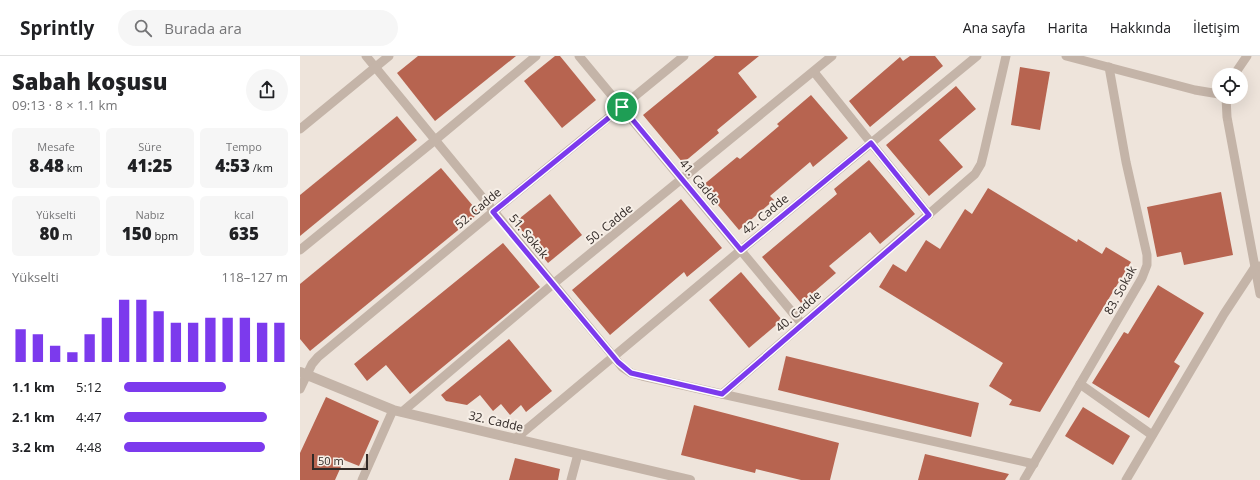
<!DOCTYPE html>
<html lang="tr">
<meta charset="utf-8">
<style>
body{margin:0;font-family:"Open Sans",sans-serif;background:#f6f6f6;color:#202124;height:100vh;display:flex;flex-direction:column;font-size:15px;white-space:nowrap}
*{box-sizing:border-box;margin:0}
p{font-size:13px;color:#757577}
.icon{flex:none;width:22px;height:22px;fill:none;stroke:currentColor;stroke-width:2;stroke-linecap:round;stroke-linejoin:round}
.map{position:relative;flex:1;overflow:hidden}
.sheet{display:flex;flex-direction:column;background:#fff;width:300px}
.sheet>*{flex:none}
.controls{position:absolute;left:912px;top:12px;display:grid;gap:8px}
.controls a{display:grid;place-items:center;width:36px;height:36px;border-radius:50%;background:#fff;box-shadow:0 4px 16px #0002;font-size:20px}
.scale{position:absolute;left:12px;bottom:10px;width:56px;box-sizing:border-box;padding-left:4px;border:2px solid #322a27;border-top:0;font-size:11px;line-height:14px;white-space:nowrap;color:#322a27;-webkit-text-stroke:3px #f6eee6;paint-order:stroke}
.pin{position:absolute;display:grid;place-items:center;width:34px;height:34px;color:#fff;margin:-17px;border:2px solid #fff;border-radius:50%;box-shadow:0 1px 4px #0007}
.round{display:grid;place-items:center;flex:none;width:42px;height:42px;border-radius:21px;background:#f6f6f6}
.overview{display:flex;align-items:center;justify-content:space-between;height:68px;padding:0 12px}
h1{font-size:22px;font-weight:800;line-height:30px}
.metrics{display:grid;grid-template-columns:repeat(3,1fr);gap:6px;height:68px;padding:4px 12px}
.metrics div{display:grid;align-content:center;border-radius:6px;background:#f6f6f6;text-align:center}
.metrics b{font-size:17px;font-weight:800}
.metrics small{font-size:11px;font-weight:400}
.metrics p{font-size:11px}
.chart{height:112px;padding:8px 12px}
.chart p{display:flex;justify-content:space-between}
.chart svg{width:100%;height:72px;margin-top:4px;stroke:#7c3aed;stroke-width:6}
ul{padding:0 12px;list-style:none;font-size:13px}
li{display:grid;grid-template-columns:64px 48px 1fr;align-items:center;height:30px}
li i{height:10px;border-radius:5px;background:#7c3aed}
header{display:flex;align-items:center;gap:24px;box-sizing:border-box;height:56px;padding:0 20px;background:#fff;border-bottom:1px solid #e0e0e0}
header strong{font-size:19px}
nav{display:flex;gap:22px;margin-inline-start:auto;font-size:14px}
.search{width:280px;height:36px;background:#f6f6f6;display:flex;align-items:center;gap:10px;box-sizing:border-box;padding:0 14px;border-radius:22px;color:#757577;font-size:15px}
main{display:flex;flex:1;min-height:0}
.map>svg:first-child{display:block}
.building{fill:#b76450}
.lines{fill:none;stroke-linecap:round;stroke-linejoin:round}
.minor{stroke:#c4b4a8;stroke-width:9}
.tertiary{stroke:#c4b4a8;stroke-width:10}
.route-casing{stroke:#fff;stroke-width:8}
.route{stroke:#7c3aed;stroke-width:5}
.labels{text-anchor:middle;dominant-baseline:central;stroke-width:4;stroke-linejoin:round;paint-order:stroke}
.street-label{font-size:12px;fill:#322a27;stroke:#f6eee6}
</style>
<header>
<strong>Sprintly</strong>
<div class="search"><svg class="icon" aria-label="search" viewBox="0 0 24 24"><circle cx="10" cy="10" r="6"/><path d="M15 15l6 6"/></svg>Burada ara</div>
<nav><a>Ana sayfa</a><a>Harita</a><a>Hakkında</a><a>İletişim</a></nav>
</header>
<main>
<section class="sheet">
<div class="overview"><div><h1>Sabah koşusu</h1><p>09:13 · 8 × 1.1 km</p></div><a class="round"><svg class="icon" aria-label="share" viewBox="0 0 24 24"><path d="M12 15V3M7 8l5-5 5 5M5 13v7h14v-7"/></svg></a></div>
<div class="metrics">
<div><p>Mesafe</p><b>8.48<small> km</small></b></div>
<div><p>Süre</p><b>41:25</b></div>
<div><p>Tempo</p><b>4:53<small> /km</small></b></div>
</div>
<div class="metrics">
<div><p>Yükselti</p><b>80<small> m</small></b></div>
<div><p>Nabız</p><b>150<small> bpm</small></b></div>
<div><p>kcal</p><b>635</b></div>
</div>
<div class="chart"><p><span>Yükselti</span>118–127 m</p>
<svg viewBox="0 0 160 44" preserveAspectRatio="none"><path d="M5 44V24M15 44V27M25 44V34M35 44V38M45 44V27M55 44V17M65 44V6M75 44V6M85 44V13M95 44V20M105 44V20M115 44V17M125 44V17M135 44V17M145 44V20M155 44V20"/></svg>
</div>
<ul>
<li><b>1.1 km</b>5:12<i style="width:62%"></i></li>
<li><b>2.1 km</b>4:47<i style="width:87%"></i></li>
<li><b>3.2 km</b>4:48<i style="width:86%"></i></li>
</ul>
</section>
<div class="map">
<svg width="960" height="424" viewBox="0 0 960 424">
<rect width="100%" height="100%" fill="#eee4db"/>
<g class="building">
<path d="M 118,0 L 216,0 L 135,65 L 97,17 Z"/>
<path d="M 255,0 L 260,0 L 296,44 L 262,72 L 224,25 Z"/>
<path d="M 415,0 L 459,0 L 438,17 L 457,41 L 417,74 L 419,77 L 383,107 L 343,59 Z"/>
<path d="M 610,0 L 635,0 L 643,10 L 570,71 L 549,45 L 600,1 L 603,5 Z"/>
<path d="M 720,11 L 750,16 L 740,74 L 711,69 Z"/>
<path d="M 656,30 L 676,53 L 639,84 L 663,111 L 629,140 L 586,89 Z"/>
<path d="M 511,39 L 548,82 L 513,111 L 510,106 L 470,140 L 474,144 L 439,174 L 402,130 L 437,101 L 440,103 L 479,70 L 477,68 Z"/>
<path d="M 97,60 L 117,84 L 0,180 L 0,139 Z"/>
<path d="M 569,104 L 615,158 L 580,188 L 570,176 L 529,210 L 536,217 L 501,247 L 462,201 L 537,138 L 534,133 Z"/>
<path d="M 141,112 L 179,157 L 10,295 L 0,283 L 0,228 Z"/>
<path d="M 688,132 L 777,186 L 778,183 L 802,198 L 806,191 L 831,206 L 740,356 L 709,349 L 712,344 L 689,330 L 703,307 L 579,231 L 593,208 L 606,216 L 626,184 L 640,193 L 665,153 L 672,158 Z"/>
<path d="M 921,136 L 933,199 L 884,209 L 881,196 L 857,201 L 847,151 Z"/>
<path d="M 250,138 L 282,179 L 248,207 L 215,166 Z"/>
<path d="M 381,143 L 422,192 L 387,221 L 384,216 L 310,279 L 272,234 Z"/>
<path d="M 203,187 L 240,231 L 110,338 L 86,309 L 67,325 L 54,308 Z"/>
<path d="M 441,216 L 482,264 L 449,292 L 409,244 Z"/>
<path d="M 858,229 L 904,257 L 874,306 L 880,310 L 849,362 L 792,327 L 824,276 L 828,278 Z"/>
<path d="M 209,283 L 252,335 L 226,356 L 221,349 L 210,359 L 201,348 L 193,355 L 180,339 L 167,349 L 146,345 L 141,339 Z"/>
<path d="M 486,300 L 679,347 L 671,381 L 478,334 Z"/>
<path d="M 26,341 L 79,365 L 59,410 L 44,404 L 35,424 L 0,424 L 0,397 Z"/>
<path d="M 394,349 L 539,387 L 530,424 L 501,424 L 456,413 L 455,417 L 381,399 Z"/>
<path d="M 783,351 L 830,380 L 813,409 L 765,380 Z"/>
<path d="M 625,398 L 709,418 L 705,424 L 618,424 Z"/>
<path d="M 215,402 L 260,413 L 258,424 L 209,424 Z"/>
</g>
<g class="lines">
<g class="minor">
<path d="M 66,0 L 322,311 L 331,317 L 342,320 L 422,338 L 675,118 L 681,108 L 684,96 L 706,0"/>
<path d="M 279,0 L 502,268"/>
<path d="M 766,0 L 895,34 L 919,38"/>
<path d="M 514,16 L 629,159"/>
<path d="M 934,19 L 947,0"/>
<path d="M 926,41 L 927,61 L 960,238"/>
<path d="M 0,73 L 89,0"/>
<path d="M 0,194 L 134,85 L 236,0"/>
<path d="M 780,328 L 852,379"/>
<path d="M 0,333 L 12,308 L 18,301 L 193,156 L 384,0"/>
<path d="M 422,338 L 734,408"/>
<path d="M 102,356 L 253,228 L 532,0"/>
<path d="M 215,383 L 441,194 L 677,0"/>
<path d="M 62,424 L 93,354"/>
<path d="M 271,424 L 278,398"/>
<path d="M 724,424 L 842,222 L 847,209 L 847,199 L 826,106 L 809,11"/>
<path d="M 826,424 L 924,258 L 955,211 L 960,210"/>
</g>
<path class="tertiary" d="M 0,316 L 93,354 L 390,424"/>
</g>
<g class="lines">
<g class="route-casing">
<path id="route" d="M 322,51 L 441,194 L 571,87 L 629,159 L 422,338 L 331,317 L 318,306 L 193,156 Z"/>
</g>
<use href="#route" class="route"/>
</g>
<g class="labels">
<g class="street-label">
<text transform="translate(400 126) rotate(50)">41. Cadde</text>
<text transform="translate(178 152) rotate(-40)">52. Cadde</text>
<text transform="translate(465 158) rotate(-39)">42. Cadde</text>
<text transform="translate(309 168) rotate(-39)">50. Cadde</text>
<text transform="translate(229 180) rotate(50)">51. Sokak</text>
<text transform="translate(820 234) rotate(-61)">83. Sokak</text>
<text transform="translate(498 255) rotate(-41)">40. Cadde</text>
<text transform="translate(196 365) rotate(13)">32. Cadde</text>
</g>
</g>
</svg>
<div class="controls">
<a><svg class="icon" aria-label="locate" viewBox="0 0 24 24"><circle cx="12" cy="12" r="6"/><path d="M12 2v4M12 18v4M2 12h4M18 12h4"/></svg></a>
</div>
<div class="scale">50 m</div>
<div class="pin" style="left:322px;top:51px;background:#1e9e55"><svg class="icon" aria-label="arrive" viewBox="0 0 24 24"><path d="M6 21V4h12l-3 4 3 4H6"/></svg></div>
</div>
</main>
